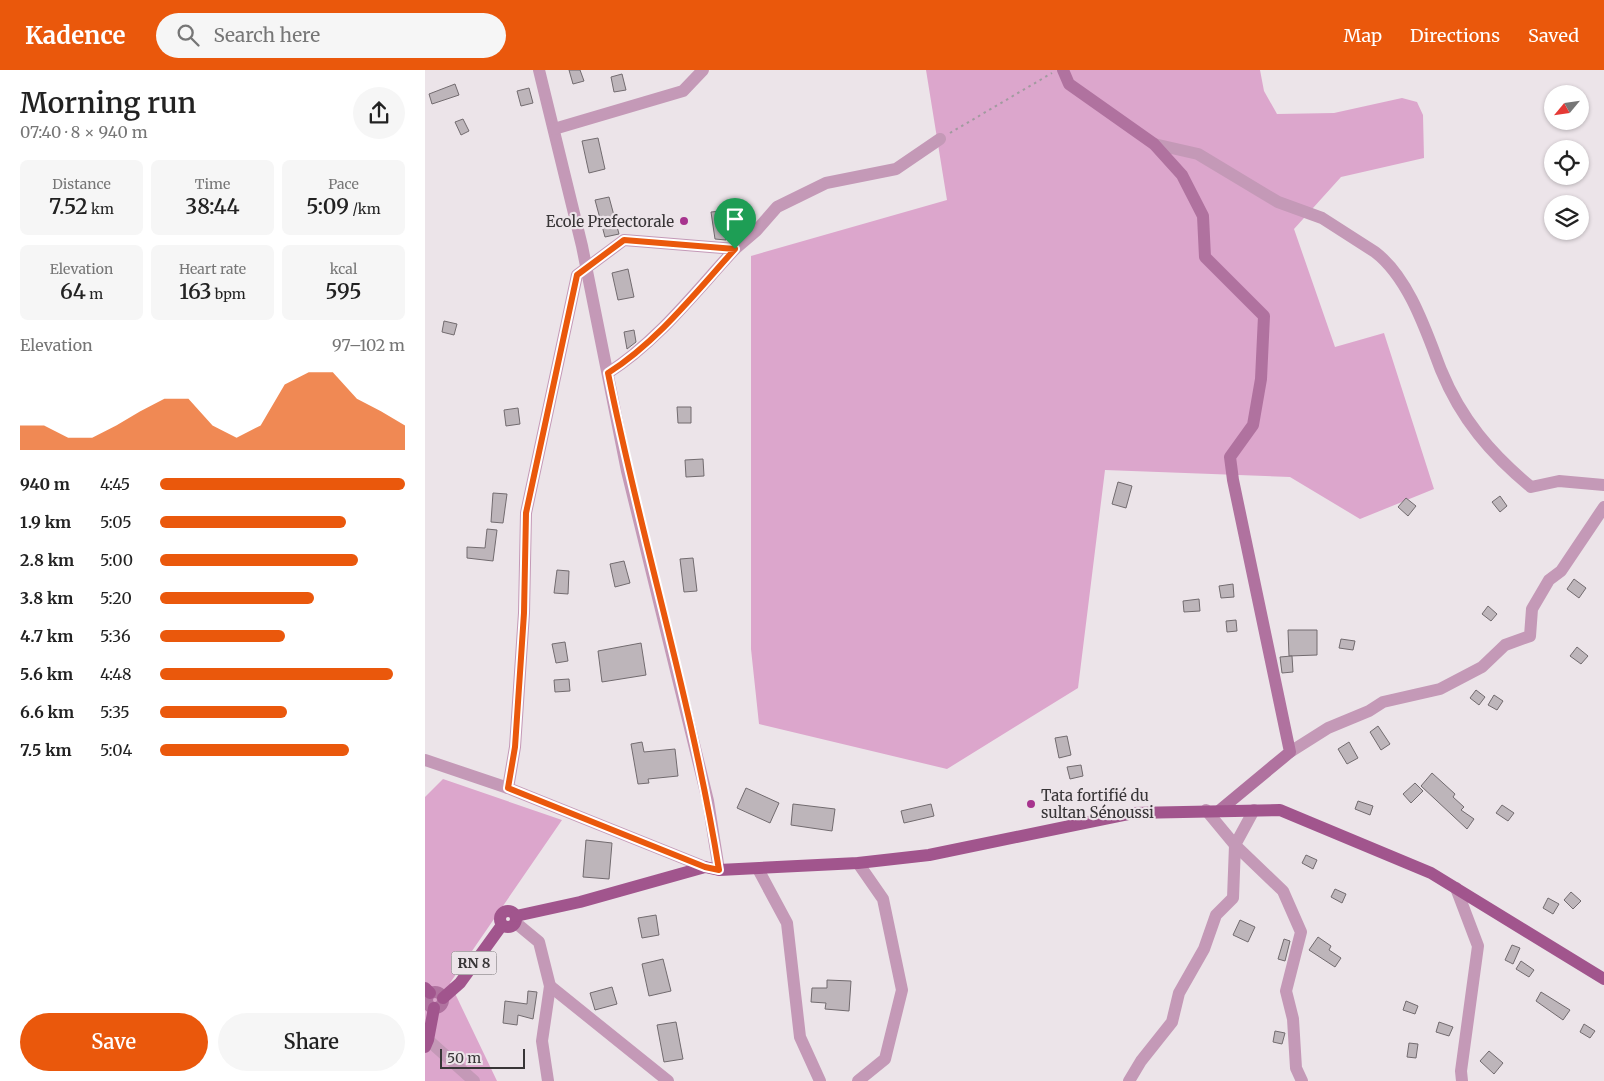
<!DOCTYPE html>
<meta charset="utf-8">
<style>
body{margin:0;font-family:Merriweather,serif;background:#f6f6f6;color:#222;height:100vh;display:flex;flex-direction:column;font-size:19px;white-space:nowrap}
*{box-sizing:border-box;margin:0}
p{font-size:16px;color:#767676}
.icon{flex:none;width:28px;height:28px;fill:none;stroke:currentColor;stroke-width:2;stroke-linecap:round;stroke-linejoin:round}
.map{position:relative;flex:1;overflow:hidden}
.details{display:flex;flex-direction:column;background:#fff;width:425px}
.details>*{flex:none}
.needle{width:32px;rotate:241deg}
.controls{position:absolute;left:1119px;top:15px;display:grid;gap:10px}
.controls a{display:grid;place-items:center;width:45px;height:45px;border-radius:50%;background:#fff;box-shadow:0 1px 4px #0004;font-size:25px}
.scale{position:absolute;left:15px;bottom:12px;width:85px;box-sizing:border-box;padding-left:5px;border:2px solid #383537;border-top:0;font-size:14px;line-height:18px;white-space:nowrap;color:#383537;-webkit-text-stroke:4px #ece4e9;paint-order:stroke}
.pin{position:absolute;display:grid;place-items:center;width:42px;height:42px;color:#fff;margin:-51px -21px;border-radius:50% 50% 50% 0;rotate:-45deg;box-shadow:0 0 5px #0007}
.pin .icon{rotate:45deg}
.round{display:grid;place-items:center;flex:none;width:52px;height:52px;border-radius:26px;background:#f6f6f6}
.overview{display:flex;align-items:center;justify-content:space-between;height:85px;padding:0 20px}
h1{font-size:28px;font-weight:600;line-height:38px}
.figures{display:grid;grid-template-columns:repeat(3,1fr);gap:8px;height:85px;padding:5px 20px}
.figures div{display:grid;align-content:center;border-radius:8px;background:#f6f6f6;text-align:center}
.figures b{font-size:21px;font-weight:600}
.figures small{font-size:14px;font-weight:400}
.figures p{font-size:14px}
.chart{height:140px;padding:10px 20px}
.chart p{display:flex;justify-content:space-between}
.chart svg{width:100%;height:90px;margin-top:5px;fill:#ea580c;opacity:.7}
.cta{display:flex;gap:10px;margin-top:auto;padding:10px 20px}
.cta a{flex:1;height:58px;border-radius:30px;background:#ea580c;color:#fff;font-size:20px;font-weight:600;line-height:58px;text-align:center}
.cta a+a{background:#f6f6f6;color:#222}
ul{padding:0 20px;list-style:none;font-size:16px}
li{display:grid;grid-template-columns:80px 60px 1fr;align-items:center;height:38px}
li i{height:12px;border-radius:6px;background:#ea580c}
header{display:flex;align-items:center;gap:30px;box-sizing:border-box;height:70px;padding:0 25px;background:#ea580c;color:#fff}
header strong{font-size:24px}
nav{display:flex;gap:28px;margin-inline-start:auto;font-size:18px}
.search{width:350px;height:45px;background:#f6f6f6;display:flex;align-items:center;gap:12px;box-sizing:border-box;padding:0 18px;border-radius:28px;color:#767676;font-size:19px}
main{display:flex;flex:1;min-height:0}
.map>svg:first-child{display:block}
.green{fill:#dca6cc}
.building{fill:#bdb5ba;stroke:#726b6f}
.lines{fill:none;stroke-linecap:round;stroke-linejoin:round}
.path{stroke:#a19b9f;stroke-width:2;stroke-dasharray:2.5 4;stroke-linecap:butt}
.street{stroke:#c499b7;stroke-width:12}
.secondary{stroke:#b0729f;stroke-width:12}
.primary{stroke:#a1558d;stroke-width:12}
.route-casing{stroke:#fff;stroke-width:10}
.route{stroke:#ea580c;stroke-width:6}
.poi-dot{fill:#a7338e;stroke:#ece4e9;stroke-width:2}
.labels{text-anchor:middle;dominant-baseline:central;stroke-width:4.5;stroke-linejoin:round;paint-order:stroke}
.shield{fill:#ece4e9;stroke:#6e6a6c;stroke-width:1}
.shield-label{font-size:14px;font-weight:bold;fill:#383537}
.poi-label{font-size:15px;fill:#383537;stroke:#ece4e9;text-anchor:end}
</style>
<header>
<strong>Kadence</strong>
<div class="search"><svg class="icon" aria-label="search" viewBox="0 0 24 24"><circle cx="10" cy="10" r="6"/><path d="M15 15l6 6"/></svg>Search here</div>
<nav><a>Map</a><a>Directions</a><a>Saved</a></nav>
</header>
<main>
<section class="details">
<div class="overview"><div><h1>Morning run</h1><p>07:40 · 8 × 940 m</p></div><a class="round"><svg class="icon" aria-label="share" viewBox="0 0 24 24"><path d="M12 15V3M7 8l5-5 5 5M5 13v7h14v-7"/></svg></a></div>
<div class="figures">
<div><p>Distance</p><b>7.52<small> km</small></b></div>
<div><p>Time</p><b>38:44</b></div>
<div><p>Pace</p><b>5:09<small> /km</small></b></div>
</div>
<div class="figures">
<div><p>Elevation</p><b>64<small> m</small></b></div>
<div><p>Heart rate</p><b>163<small> bpm</small></b></div>
<div><p>kcal</p><b>595</b></div>
</div>
<div class="chart"><p><span>Elevation</span>97–102 m</p>
<svg viewBox="0 0 160 44" preserveAspectRatio="none"><path d="M0 44V32L10 32L20 38L30 38L40 32L50 25L60 19L70 19L80 32L90 38L100 32L110 12L120 6L130 6L140 19L150 25L160 32V44z"/></svg>
</div>
<ul>
<li><b>940 m</b>4:45<i style="width:100%"></i></li>
<li><b>1.9 km</b>5:05<i style="width:76%"></i></li>
<li><b>2.8 km</b>5:00<i style="width:81%"></i></li>
<li><b>3.8 km</b>5:20<i style="width:63%"></i></li>
<li><b>4.7 km</b>5:36<i style="width:51%"></i></li>
<li><b>5.6 km</b>4:48<i style="width:95%"></i></li>
<li><b>6.6 km</b>5:35<i style="width:52%"></i></li>
<li><b>7.5 km</b>5:04<i style="width:77%"></i></li>
</ul>
<div class="cta"><a>Save</a><a>Share</a></div>
</section>
<div class="map">
<svg width="1179" height="1011" viewBox="0 0 1179 1011">
<rect width="100%" height="100%" fill="#ece4e9"/>
<g class="green">
<path d="M 501,0 L 835,0 L 839,21 L 852,44 L 909,43 L 977,28 L 992,32 L 998,45 L 999,88 L 916,107 L 869,159 L 910,277 L 959,263 L 1009,419 L 935,449 L 865,407 L 680,400 L 653,618 L 522,699 L 334,654 L 326,579 L 326,186 L 522,130 Z"/>
<path d="M 18,709 L 137,750 L 25,913 L 72,1011 L 0,1011 L 0,727 Z"/>
</g>
<g class="building">
<path d="M 144,0 L 155,0 L 159,11 L 148,14 Z"/>
<path d="M 197,4 L 201,20 L 189,22 L 186,7 Z"/>
<path d="M 30,14 L 34,25 L 7,34 L 4,24 Z"/>
<path d="M 104,18 L 108,33 L 96,36 L 92,21 Z"/>
<path d="M 38,49 L 44,61 L 36,65 L 30,52 Z"/>
<path d="M 173,68 L 180,99 L 164,103 L 157,71 Z"/>
<path d="M 184,127 L 194,164 L 180,167 L 170,130 Z"/>
<path d="M 297,141 L 301,170 L 290,169 L 286,142 Z"/>
<path d="M 203,199 L 209,227 L 193,230 L 187,203 Z"/>
<path d="M 19,251 L 32,254 L 29,265 L 17,262 Z"/>
<path d="M 209,260 L 211,272 L 202,279 L 199,262 Z"/>
<path d="M 252,337 L 266,337 L 266,353 L 253,353 Z"/>
<path d="M 93,338 L 95,354 L 81,356 L 79,340 Z"/>
<path d="M 278,389 L 279,406 L 261,407 L 260,390 Z"/>
<path d="M 693,412 L 707,416 L 701,438 L 687,434 Z"/>
<path d="M 68,423 L 82,424 L 78,453 L 66,452 Z"/>
<path d="M 1075,426 L 1082,436 L 1075,442 L 1067,432 Z"/>
<path d="M 981,428 L 991,436 L 983,446 L 973,437 Z"/>
<path d="M 62,459 L 72,460 L 68,491 L 42,488 L 42,477 L 60,478 Z"/>
<path d="M 268,488 L 272,521 L 259,522 L 255,489 Z"/>
<path d="M 199,491 L 205,513 L 190,517 L 185,494 Z"/>
<path d="M 132,500 L 144,501 L 143,524 L 129,523 Z"/>
<path d="M 1149,509 L 1161,518 L 1154,528 L 1142,519 Z"/>
<path d="M 808,514 L 809,527 L 796,528 L 794,516 Z"/>
<path d="M 774,529 L 775,541 L 759,542 L 758,531 Z"/>
<path d="M 1063,536 L 1072,544 L 1066,551 L 1057,544 Z"/>
<path d="M 811,550 L 812,561 L 802,562 L 801,551 Z"/>
<path d="M 863,560 L 892,560 L 892,585 L 864,586 Z"/>
<path d="M 916,569 L 930,571 L 928,580 L 914,578 Z"/>
<path d="M 140,572 L 143,591 L 131,593 L 127,574 Z"/>
<path d="M 216,573 L 221,605 L 177,612 L 173,581 Z"/>
<path d="M 1152,577 L 1163,586 L 1156,594 L 1145,586 Z"/>
<path d="M 867,586 L 868,602 L 857,603 L 855,587 Z"/>
<path d="M 144,609 L 145,621 L 130,622 L 129,610 Z"/>
<path d="M 1051,620 L 1060,627 L 1054,635 L 1045,628 Z"/>
<path d="M 1069,625 L 1078,631 L 1072,640 L 1063,635 Z"/>
<path d="M 953,656 L 965,674 L 956,680 L 945,662 Z"/>
<path d="M 642,666 L 646,685 L 634,688 L 630,668 Z"/>
<path d="M 217,672 L 219,682 L 250,679 L 253,706 L 223,709 L 224,713 L 213,714 L 206,674 Z"/>
<path d="M 924,672 L 933,688 L 922,694 L 913,679 Z"/>
<path d="M 656,695 L 658,706 L 645,709 L 642,697 Z"/>
<path d="M 1007,703 L 1030,724 L 1028,727 L 1039,737 L 1036,740 L 1049,749 L 1042,759 L 996,716 Z"/>
<path d="M 990,713 L 998,721 L 986,733 L 978,724 Z"/>
<path d="M 321,718 L 354,733 L 345,753 L 312,738 Z"/>
<path d="M 933,731 L 948,736 L 945,745 L 930,739 Z"/>
<path d="M 368,734 L 410,739 L 407,761 L 366,755 Z"/>
<path d="M 506,734 L 509,746 L 479,753 L 476,741 Z"/>
<path d="M 1077,735 L 1089,743 L 1083,751 L 1071,743 Z"/>
<path d="M 161,770 L 187,773 L 184,809 L 158,807 Z"/>
<path d="M 881,785 L 892,790 L 888,799 L 877,793 Z"/>
<path d="M 910,819 L 921,824 L 917,833 L 906,827 Z"/>
<path d="M 1146,822 L 1156,831 L 1148,839 L 1139,830 Z"/>
<path d="M 1123,828 L 1134,834 L 1128,844 L 1118,838 Z"/>
<path d="M 231,845 L 234,865 L 217,868 L 213,848 Z"/>
<path d="M 815,850 L 830,857 L 823,872 L 808,865 Z"/>
<path d="M 893,867 L 906,876 L 904,880 L 916,888 L 910,897 L 884,880 Z"/>
<path d="M 859,869 L 865,871 L 860,891 L 853,889 Z"/>
<path d="M 1087,875 L 1095,878 L 1088,894 L 1080,890 Z"/>
<path d="M 238,889 L 246,921 L 224,926 L 217,894 Z"/>
<path d="M 1096,891 L 1109,900 L 1104,907 L 1091,899 Z"/>
<path d="M 402,910 L 426,911 L 424,941 L 400,939 L 401,933 L 386,932 L 387,918 L 402,918 Z"/>
<path d="M 187,917 L 192,934 L 170,940 L 165,923 Z"/>
<path d="M 103,921 L 112,922 L 108,949 L 93,945 L 92,955 L 78,953 L 80,931 L 102,934 Z"/>
<path d="M 1116,922 L 1145,940 L 1138,950 L 1111,931 Z"/>
<path d="M 981,931 L 993,936 L 990,944 L 978,940 Z"/>
<path d="M 251,952 L 258,989 L 239,992 L 232,955 Z"/>
<path d="M 1014,952 L 1028,957 L 1024,966 L 1011,962 Z"/>
<path d="M 1159,954 L 1170,961 L 1165,968 L 1155,962 Z"/>
<path d="M 850,961 L 860,963 L 857,974 L 848,972 Z"/>
<path d="M 984,973 L 993,974 L 991,988 L 982,987 Z"/>
<path d="M 1064,981 L 1078,993 L 1069,1004 L 1055,991 Z"/>
</g>
<g class="lines">
<path class="path" d="M 525,63 L 627,3"/>
<g class="street">
<path d="M 114,0 L 157,176 L 202,401 L 283,731 L 294,800"/>
<path d="M 129,59 L 258,21 L 278,0"/>
<path d="M 729,74 L 773,84 L 853,132 L 897,148 L 950,182 C 984,208 1001,261 1016,300 C 1036,349 1066,384 1106,417 L 1134,411 L 1179,415"/>
<path d="M 183,303 C 232,272 270,222 310,179"/>
<path d="M 865,682 L 903,658 L 944,641 L 958,632 L 1015,619 L 1057,597 L 1080,575 L 1105,566 L 1107,539 L 1124,510 L 1136,501 L 1179,437"/>
<path d="M 0,690 L 83,718 L 280,797"/>
<path d="M 83,718 L 90,677 L 99,543 L 101,443 L 152,205 L 199,170 L 310,179 L 331,161 L 352,137 L 401,113 L 471,99 L 515,69"/>
<path d="M 829,740 L 810,775 L 858,821 L 876,862 L 861,921 L 868,949 L 871,998 L 877,1011"/>
<path d="M 433,793 L 458,829 L 477,920 L 460,989 L 433,1011"/>
<path d="M 333,799 L 362,853 L 375,967 L 395,1011"/>
<path d="M 1031,818 L 1053,876 L 1036,1001 L 1037,1011"/>
<path d="M 91,853 L 114,872 L 125,916 L 117,971 L 123,1011"/>
<path d="M 125,916 L 243,1011"/>
<path d="M 3,970 L 49,1011"/>
<path d="M 704,1011 L 716,991 L 747,952 L 754,923 L 779,879 L 791,845 L 808,828 L 810,775 L 781,740"/>
</g>
<g class="secondary">
<path d="M 638,0 L 644,14 L 729,74 L 757,105 L 778,146 L 780,187 L 839,246 L 836,309 L 828,355 L 805,387 L 808,410 L 865,682 L 795,740"/>
<circle cx="10" cy="930" r="8"/>
</g>
<g class="primary">
<circle cx="83" cy="849" r="8"/>
<path d="M 91,846 L 155,832 L 280,797 L 294,800 L 433,793 L 504,785 L 708,743 L 855,740 L 1006,803 L 1179,909"/>
<path d="M 0,918 L 5,923"/>
<path d="M 18,928 L 35,913 L 77,855"/>
<path d="M 0,977 L 3,970 L 9,938"/>
</g>
</g>
<g class="lines">
<g class="route-casing">
<path id="route" d="M 199,170 L 310,179 C 271,222 232,272 183,303 C 216,469 267,632 294,800 L 280,797 L 83,718 L 90,677 L 99,543 L 101,443 L 152,205 Z"/>
</g>
<use href="#route" class="route"/>
</g>
<g class="poi-dot">
<circle cx="259" cy="151" r="5"/>
<circle cx="606" cy="734" r="5"/>
</g>
<g class="labels">
<rect class="shield" x="26.5" y="881.5" width="45" height="23" rx="4"/>
<g class="shield-label">
<text x="49" y="893">RN 8</text>
</g>
<g class="poi-label">
<text x="249" y="151">Ecole Prefectorale</text>
<text x="616" y="725" text-anchor="start">Tata fortifié du<tspan x="616" dy="17">sultan Sénoussi</tspan></text>
</g>
</g>
</svg>
<div class="controls">
<a><svg class="needle" viewBox="-14 -14 28 28"><path d="M0-13l5 13h-10z" fill="#e53935"/><path d="M0 13l5-13h-10z" fill="#767676"/></svg></a>
<a><svg class="icon" aria-label="locate" viewBox="0 0 24 24"><circle cx="12" cy="12" r="6"/><path d="M12 2v4M12 18v4M2 12h4M18 12h4"/></svg></a>
<a><svg class="icon" aria-label="layers" viewBox="0 0 24 24"><path d="M12 4l9 5-9 5-9-5zM3 14l9 5 9-5"/></svg></a>
</div>
<div class="scale">50 m</div>
<div class="pin" style="left:310px;top:179px;background:#1e9e55"><svg class="icon" aria-label="arrive" viewBox="0 0 24 24"><path d="M6 21V4h12l-3 4 3 4H6"/></svg></div>
</div>
</main>
